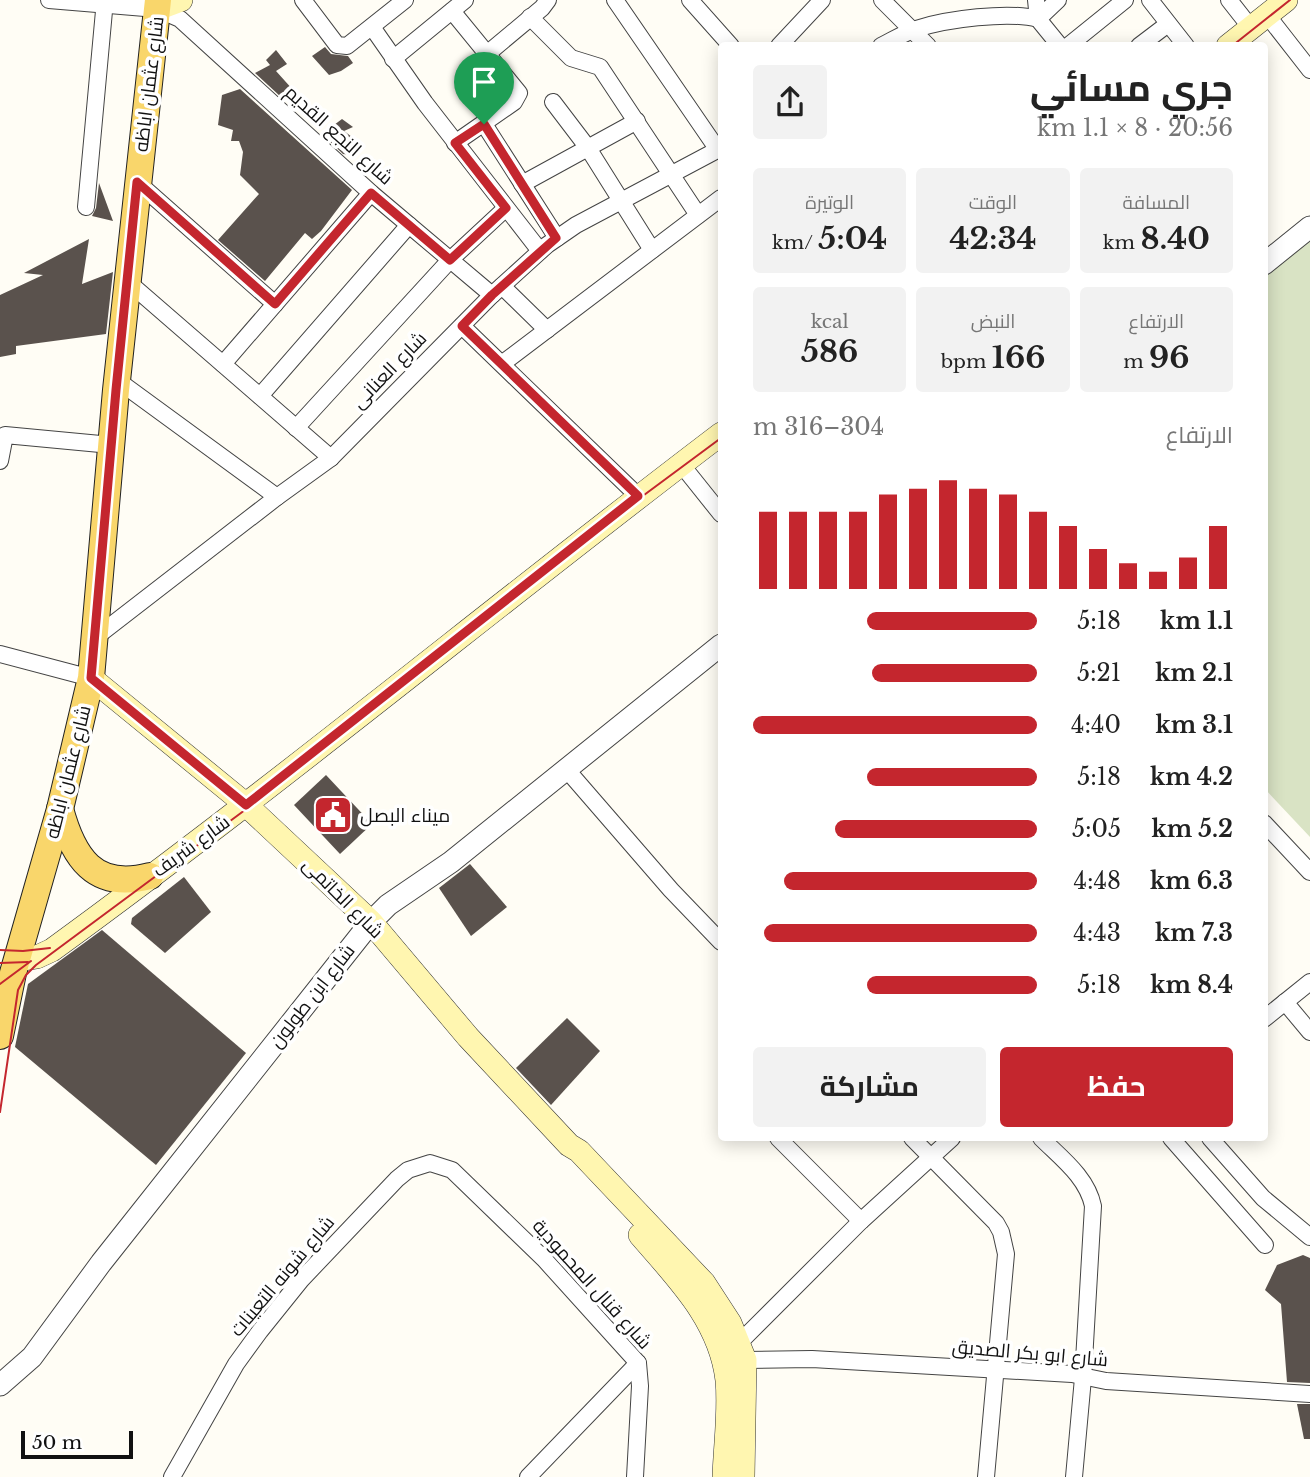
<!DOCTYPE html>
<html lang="ar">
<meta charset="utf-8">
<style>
body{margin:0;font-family:"Libre Baskerville",Cairo,serif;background:#f2f2f2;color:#222;direction:rtl;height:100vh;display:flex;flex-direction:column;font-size:26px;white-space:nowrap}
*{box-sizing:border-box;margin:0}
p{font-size:23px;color:#767676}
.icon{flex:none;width:38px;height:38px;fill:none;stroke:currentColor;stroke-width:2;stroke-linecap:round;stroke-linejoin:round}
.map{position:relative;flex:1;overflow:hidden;direction:ltr}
.panel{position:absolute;left:718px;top:42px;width:550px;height:1099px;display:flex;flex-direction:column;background:#fff;border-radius:7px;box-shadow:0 4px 18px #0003;direction:rtl}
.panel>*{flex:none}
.scale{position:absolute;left:21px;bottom:18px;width:112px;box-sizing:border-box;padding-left:7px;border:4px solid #111;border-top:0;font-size:19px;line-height:24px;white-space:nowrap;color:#111;-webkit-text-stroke:5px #fff;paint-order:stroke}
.pin{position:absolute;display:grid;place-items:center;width:60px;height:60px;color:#fff;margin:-72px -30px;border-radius:50% 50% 50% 0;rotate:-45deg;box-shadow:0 0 7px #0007}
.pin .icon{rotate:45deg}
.round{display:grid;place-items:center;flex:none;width:74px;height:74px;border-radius:7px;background:#f2f2f2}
.head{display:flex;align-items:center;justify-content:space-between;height:119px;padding:0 35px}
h1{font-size:38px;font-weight:700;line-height:52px}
.stats{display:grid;grid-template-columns:repeat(3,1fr);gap:10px;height:119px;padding:7px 35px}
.stats div{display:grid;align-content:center;border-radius:7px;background:#f2f2f2;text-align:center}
.stats b{font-size:30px;font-weight:700}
.stats small{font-size:19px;font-weight:400}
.stats p{font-size:19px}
.chart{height:196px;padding:14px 35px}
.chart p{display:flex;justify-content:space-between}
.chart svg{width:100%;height:126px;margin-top:7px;stroke:#c4262e;stroke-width:6}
.cta{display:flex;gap:14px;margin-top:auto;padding:14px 35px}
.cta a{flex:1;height:80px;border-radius:7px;background:#c4262e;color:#fff;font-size:28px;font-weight:700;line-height:80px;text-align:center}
.cta a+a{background:#f2f2f2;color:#222}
ul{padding:0 35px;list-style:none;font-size:23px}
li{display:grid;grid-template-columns:112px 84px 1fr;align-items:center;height:52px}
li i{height:18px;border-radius:9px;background:#c4262e}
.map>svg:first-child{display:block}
.cemetery{fill:#d9e3c4}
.building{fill:#5a524d}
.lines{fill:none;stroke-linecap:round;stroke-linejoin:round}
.minor-casing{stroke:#444;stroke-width:18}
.tertiary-casing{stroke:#444;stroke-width:23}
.secondary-casing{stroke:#333;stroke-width:24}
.primary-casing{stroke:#222;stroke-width:28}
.minor{stroke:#fff;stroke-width:16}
.tertiary{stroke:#fff;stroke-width:21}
.secondary{stroke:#fff6b0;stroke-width:23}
.primary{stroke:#f9d66b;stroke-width:26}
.tram{stroke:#c4262e;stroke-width:2}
.route-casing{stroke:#fff;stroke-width:14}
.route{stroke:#c4262e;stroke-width:9}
.labels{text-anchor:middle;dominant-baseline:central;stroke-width:7;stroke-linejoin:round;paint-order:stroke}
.street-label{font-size:19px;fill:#111;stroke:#fff}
.poi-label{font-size:19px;fill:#111;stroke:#fff;text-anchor:start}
</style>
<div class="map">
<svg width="1310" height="1477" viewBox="0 0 1310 1477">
<rect width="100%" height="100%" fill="#fffdf5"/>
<path class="cemetery" d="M 1310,232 L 1310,837 L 1264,788 L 1264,269 Z"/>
<g class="building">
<path d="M 325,47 L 331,54 L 348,56 L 353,63 L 341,71 L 329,75 L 312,56 Z"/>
<path d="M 276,50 L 287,64 L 276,71 L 312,111 L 310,113 L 281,97 L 255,73 L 270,65 L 266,60 Z"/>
<path d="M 240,89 L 352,190 L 321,231 L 312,239 L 305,233 L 265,281 L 218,240 L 259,194 L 240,175 L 243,152 L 239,141 L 231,141 L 233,130 L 218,125 L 222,95 Z"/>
<path d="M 342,119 L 353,127 L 344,131 L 364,146 L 351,155 L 343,154 L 322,134 Z"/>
<path d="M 99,183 L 113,221 L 92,216 L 96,208 Z"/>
<path d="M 89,239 L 82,284 L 113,272 L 106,334 L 16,346 L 16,354 L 0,357 L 0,295 L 43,275 L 24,273 Z"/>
<path d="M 326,775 L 372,824 L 340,854 L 294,805 Z"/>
<path d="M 470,864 L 507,907 L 471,936 L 439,888 Z"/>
<path d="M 184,877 L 211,912 L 165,953 L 131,924 L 132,918 Z"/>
<path d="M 102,930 L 246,1053 L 156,1165 L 15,1047 L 28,984 Z"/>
<path d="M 567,1018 L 600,1051 L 551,1105 L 516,1068 Z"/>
<path d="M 1303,1255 L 1310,1258 L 1310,1383 L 1287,1382 L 1281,1304 L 1265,1290 L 1277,1265 Z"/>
<path d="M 1297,1404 L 1310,1404 L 1310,1439 L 1304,1439 Z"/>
</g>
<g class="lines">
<g class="minor-casing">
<g id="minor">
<path d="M 49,0 L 157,9 L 180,19 L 371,193 L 492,295"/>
<path d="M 303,0 L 337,45 L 347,46 L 405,0"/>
<path d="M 615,0 L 718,150"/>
<path d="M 690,0 L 731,46"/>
<path d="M 882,0 L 928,46"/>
<path d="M 1036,0 L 1038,19 L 1058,0"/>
<path d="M 1150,0 L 1186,46"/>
<path d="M 1229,0 L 1251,28"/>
<path d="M 452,11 L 519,93 L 514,102 L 455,143"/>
<path d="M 1267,15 L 1310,70"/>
<path d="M 530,17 L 571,58 L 600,67 L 698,215"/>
<path d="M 372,27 L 425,103 L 540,251"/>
<path d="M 779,46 L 822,0"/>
<path d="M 881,46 C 893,40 904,33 916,29 C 946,19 1009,11 1038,19 L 1060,46"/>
<path d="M 1068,46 L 1125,0"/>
<path d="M 1139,46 L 1168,24"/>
<path d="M 487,54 L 542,8 L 548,0"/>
<path d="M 393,59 L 465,0"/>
<path d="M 553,102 L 588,148 L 652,250"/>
<path d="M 484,124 L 557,238"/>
<path d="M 137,182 L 275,304"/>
<path d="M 522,184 L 637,121"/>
<path d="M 86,207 L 105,0"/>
<path d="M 127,281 L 331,458"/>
<path d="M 502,286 L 547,330"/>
<path d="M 462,326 L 638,496"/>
<path d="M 503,363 L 721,198"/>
<path d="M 223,364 L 371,193"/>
<path d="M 117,380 L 277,497"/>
<path d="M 260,396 L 409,225"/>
<path d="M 296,428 L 450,260 L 506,208"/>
<path d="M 0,461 L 5,435 L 111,445"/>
<path d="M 681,464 L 721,514"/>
<path d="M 96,637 L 277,497 L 331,458 L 492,295 L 547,245 L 576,225 L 721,148"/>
<path d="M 0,654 L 91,678"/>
<path d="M 567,770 L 671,890 L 721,942"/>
<path d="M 1264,823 L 1310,872"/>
<path d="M 1285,1002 L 1310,1032"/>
<path d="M 1264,1019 L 1310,982"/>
<path d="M 778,1138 L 861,1221"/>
<path d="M 912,1138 L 996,1223 L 1001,1232 L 1006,1254 L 986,1477"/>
<path d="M 1041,1138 C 1061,1158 1087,1177 1093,1206 L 1083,1378 L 1074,1477"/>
<path d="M 1171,1138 L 1265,1245"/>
<path d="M 1210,1138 L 1263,1198 L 1310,1237"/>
<path d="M 740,1342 L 861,1221 L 952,1138"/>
<path d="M 745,1360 L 812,1359 L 1072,1374 L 1106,1381 L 1310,1394"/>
<path d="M 172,1477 L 236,1364 L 260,1331 L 301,1280 L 397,1179 L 408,1170 L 430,1163 L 452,1170 L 544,1259 L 638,1363 L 640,1386 L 635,1477"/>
<path d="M 528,1477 L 638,1363"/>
</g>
</g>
<g class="tertiary-casing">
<g id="tertiary">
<path d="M 1264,264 L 1310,227"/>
<path d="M 0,1385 L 32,1357 L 101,1263 L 371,922 L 388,905 L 451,862 L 721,645"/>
</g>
</g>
<g class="secondary-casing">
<g id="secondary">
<path d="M 157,9 L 181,0"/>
<path d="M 1228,46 L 1286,0"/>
<path d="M 91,678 L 244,803 L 371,922 L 468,1037 L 569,1145 L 579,1151 L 704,1283 L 730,1323 L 745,1360 L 743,1477"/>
<path d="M 18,960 L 37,957 L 52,950 C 280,784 497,604 721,434"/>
<path d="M 640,1235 C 677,1278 720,1320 727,1380 C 730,1412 725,1445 724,1477"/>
</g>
</g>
<g class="primary-casing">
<g id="primary">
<path d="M 60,809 C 73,857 94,891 150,876"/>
<path d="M 0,1036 L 13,973 L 60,809 L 91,678 L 116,390 L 158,0"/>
</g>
</g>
<use href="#minor" class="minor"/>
<use href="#tertiary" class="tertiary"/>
<use href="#secondary" class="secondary"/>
<use href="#primary" class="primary"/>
<g class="tram">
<path d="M 1232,46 L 1290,0"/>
<path d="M 0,950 L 23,951 L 50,948"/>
<path d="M 0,963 L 28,962"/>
<path d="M 0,984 L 31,961"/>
<path d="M 0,1112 L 18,990 L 26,975 L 36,965 L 249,807 L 640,498 L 721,438"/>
</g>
</g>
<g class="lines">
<g class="route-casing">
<path id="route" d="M 484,124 L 556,238 L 492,295 L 462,326 L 638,496 L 246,805 L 91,678 L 116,390 L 137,182 L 275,304 L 371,193 L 450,260 L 506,208 L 455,143 Z"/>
</g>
<use href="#route" class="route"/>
</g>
<defs>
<g id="civic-square" transform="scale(2.0125)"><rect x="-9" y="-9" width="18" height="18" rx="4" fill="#c4262e" stroke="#fff"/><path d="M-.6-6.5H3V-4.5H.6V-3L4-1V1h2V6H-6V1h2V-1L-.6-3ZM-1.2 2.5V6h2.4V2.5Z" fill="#fff"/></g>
</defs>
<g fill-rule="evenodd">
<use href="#civic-square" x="333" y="815"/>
</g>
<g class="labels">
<g class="street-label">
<text transform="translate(149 84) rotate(-83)">شارع عثمان اباظه</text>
<text transform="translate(339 135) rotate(42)">شارع النجع القديم</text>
<text transform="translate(389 370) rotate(-46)">شارع العنانى</text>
<text transform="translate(68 772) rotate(-76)">شارع عثمان اباظه</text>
<text transform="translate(191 846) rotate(-36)">شارع شريف</text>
<text transform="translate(343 898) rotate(45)">شارع الخاتمى</text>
<text transform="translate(312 996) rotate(-52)">شارع ابن طولون</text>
<text transform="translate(282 1276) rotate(-50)">شارع شونه التعينات</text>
<text transform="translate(592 1284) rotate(48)">شارع قنال المحمودية</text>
<text transform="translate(1030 1353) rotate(5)">شارع ابو بكر الصديق</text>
</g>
<g class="poi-label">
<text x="360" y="815">ميناء البصل</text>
</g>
</g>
</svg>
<div class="scale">50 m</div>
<div class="pin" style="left:484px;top:124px;background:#1e9e55"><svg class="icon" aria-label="arrive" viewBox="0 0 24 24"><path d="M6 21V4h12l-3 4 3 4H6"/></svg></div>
<section class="panel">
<div class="head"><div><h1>جري مسائي</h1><p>20:56 · 8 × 1.1 km</p></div><a class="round"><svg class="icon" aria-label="share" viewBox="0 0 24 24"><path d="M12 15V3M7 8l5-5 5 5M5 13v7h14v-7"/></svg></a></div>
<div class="stats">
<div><p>المسافة</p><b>8.40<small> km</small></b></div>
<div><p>الوقت</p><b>42:34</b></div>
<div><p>الوتيرة</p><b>5:04<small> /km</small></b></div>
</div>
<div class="stats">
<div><p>الارتفاع</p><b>96<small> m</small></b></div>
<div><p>النبض</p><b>166<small> bpm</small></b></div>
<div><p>kcal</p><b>586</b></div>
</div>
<div class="chart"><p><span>الارتفاع</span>304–316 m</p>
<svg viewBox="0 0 160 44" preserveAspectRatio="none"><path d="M5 44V17M15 44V17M25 44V17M35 44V17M45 44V11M55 44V9M65 44V6M75 44V9M85 44V11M95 44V17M105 44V22M115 44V30M125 44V35M135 44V38M145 44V33M155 44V22"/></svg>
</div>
<ul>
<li><b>1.1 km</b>5:18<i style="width:60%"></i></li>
<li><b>2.1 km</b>5:21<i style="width:58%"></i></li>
<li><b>3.1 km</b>4:40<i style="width:100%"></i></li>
<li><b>4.2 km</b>5:18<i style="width:60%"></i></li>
<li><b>5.2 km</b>5:05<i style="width:71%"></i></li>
<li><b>6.3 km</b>4:48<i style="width:89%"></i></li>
<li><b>7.3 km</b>4:43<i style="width:96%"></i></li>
<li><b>8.4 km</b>5:18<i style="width:60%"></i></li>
</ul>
<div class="cta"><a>حفظ</a><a>مشاركة</a></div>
</section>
</div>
